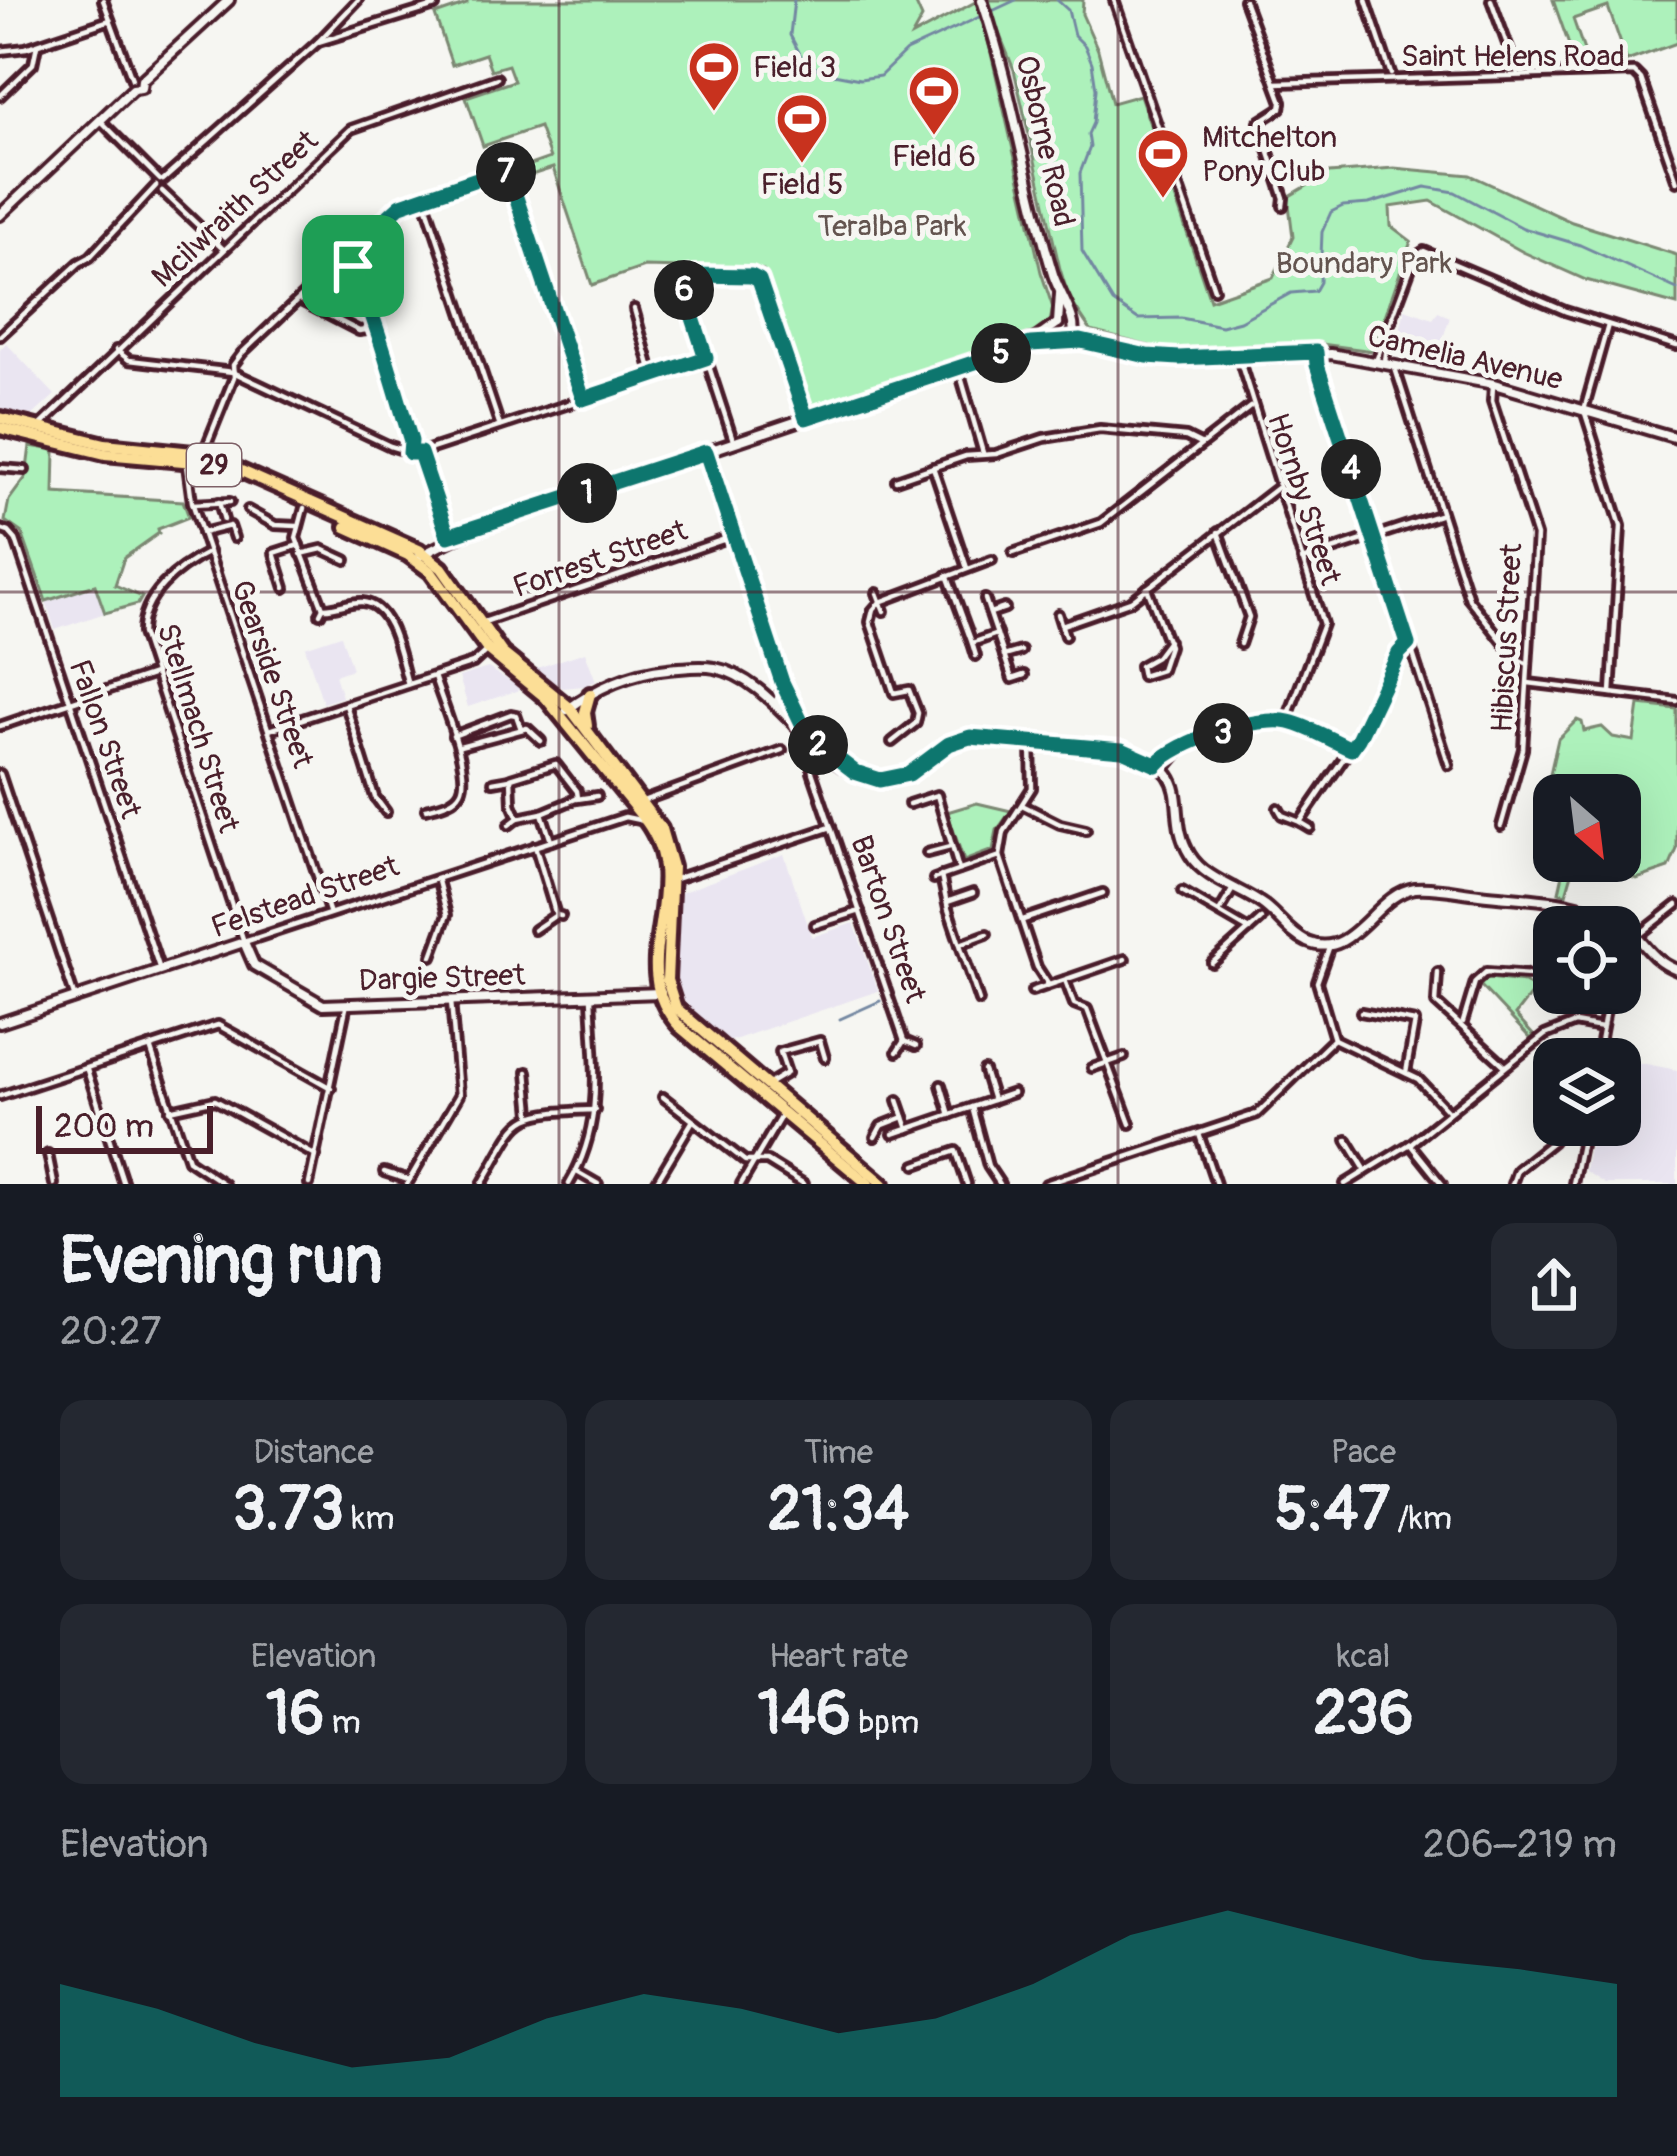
<!DOCTYPE html>
<meta charset="utf-8">
<style>
body{margin:0;font-family:Pangolin,sans-serif;background:#242831;color:#f1f3f6;height:100vh;display:flex;flex-direction:column;font-size:45px;white-space:nowrap}
*{box-sizing:border-box;margin:0}
p{font-size:39px;color:#9ea1a6}
.icon{flex:none;width:66px;height:66px;fill:none;stroke:currentColor;stroke-width:2;stroke-linecap:round;stroke-linejoin:round}
.map{position:relative;height:1184px;overflow:hidden}
.drawer{display:flex;flex-direction:column;background:#171b24;flex:1}
.drawer>*{flex:none}
.needle{width:78px;rotate:152deg}
.fabs{position:absolute;left:1533px;top:774px;display:grid;gap:24px}
.fabs a{display:grid;place-items:center;width:108px;height:108px;border-radius:24px;background:#171b24;box-shadow:0 12px 48px #0002;font-size:60px}
.scale{position:absolute;left:36px;bottom:30px;width:177px;box-sizing:border-box;padding-left:12px;border:6px solid #4a1f2b;border-top:0;font-size:33px;line-height:42px;white-space:nowrap;color:#4a1f2b;-webkit-text-stroke:9px #f6f6f2;paint-order:stroke}
.pin{position:absolute;display:grid;place-items:center;width:102px;height:102px;color:#fff;margin:-51px;border-radius:24px;box-shadow:0 6px 18px #0006}
.km{position:absolute;width:60px;height:60px;margin:-30px;border-radius:50%;background:#222;color:#fff;font-size:33px;line-height:60px;text-align:center}
.round{display:grid;place-items:center;flex:none;width:126px;height:126px;border-radius:24px;background:#242831}
.overview{display:flex;align-items:center;justify-content:space-between;height:204px;padding:0 60px}
h1{font-size:66px;font-weight:700;line-height:90px}
.metrics{display:grid;grid-template-columns:repeat(3,1fr);gap:18px;height:204px;padding:12px 60px}
.metrics div{display:grid;align-content:center;border-radius:24px;background:#242831;text-align:center}
.metrics b{font-size:60px;font-weight:700}
.metrics small{font-size:33px;font-weight:400}
.metrics p{font-size:33px}
.chart{height:336px;padding:24px 60px}
.chart p{display:flex;justify-content:space-between}
.chart svg{width:100%;height:216px;margin-top:12px;fill:#0f766e;opacity:.7}
.map>svg:first-child{display:block}
.built{fill:#eae5f1}
.green{fill:#adf1bb;stroke:#7c8873;stroke-width:3}
.lines{fill:none;stroke-linecap:round;stroke-linejoin:round}
.stream{stroke:#7387a1;stroke-width:3}
.street-casing{stroke:#4a1f2b;stroke-width:14}
.secondary-casing{stroke:#4a1f2b;stroke-width:16}
.highway-casing{stroke:#4a1f2b;stroke-width:20}
.street{stroke:#f6f6f2;stroke-width:4.5}
.secondary{stroke:#f6f6f2;stroke-width:8}
.highway{stroke:#fcde96;stroke-width:10}
.route-casing{stroke:#fff;stroke-width:24}
.route{stroke:#0f766e;stroke-width:15}
.grid{fill:none;stroke:#4a1f2b;stroke-width:3;stroke-opacity:0.55}
.labels{text-anchor:middle;dominant-baseline:central;stroke-width:10;stroke-linejoin:round;paint-order:stroke}
.shield{fill:#f6f6f2;stroke:#7e6067;stroke-width:3}
.shield-label{font-size:27px;font-weight:bold;fill:#4a1f2b}
.street-label{font-size:30px;fill:#4a1f2b;stroke:#f6f6f2}
.poi-label{font-size:30px;fill:#4a1f2b;stroke:#f6f6f2;text-anchor:start}
.park-label{font-size:30px;fill:#63544f;stroke:#f6f6f2}
</style>
<div class="map">
<svg width="1677" height="1184" viewBox="0 0 1677 1184">
<rect width="100%" height="100%" fill="#f6f6f2"/>
<filter id="ink" filterUnits="userSpaceOnUse"><feTurbulence type="fractalNoise" baseFrequency=".00833" numOctaves="2"/><feDisplacementMap in="SourceGraphic" scale="24" xChannelSelector="R" yChannelSelector="G"/><feConvolveMatrix kernelMatrix="1 2 1 2 8 2 1 2 1" color-interpolation-filters="sRGB"/></filter>
<g filter="url(#ink)">
<g class="built">
<path d="M 1405,309 L 1433,319 L 1438,312 L 1450,317 L 1437,356 L 1397,344 Z"/>
<path d="M 6,343 L 55,395 L 31,417 L 0,409 L 0,350 Z"/>
<path d="M 96,585 L 105,613 L 55,630 L 46,601 Z"/>
<path d="M 341,635 L 352,669 L 335,675 L 342,697 L 323,703 L 305,647 Z"/>
<path d="M 585,652 L 596,681 L 584,686 L 563,688 L 534,669 Z"/>
<path d="M 488,668 L 522,689 L 468,707 L 459,677 Z"/>
<path d="M 784,854 L 812,937 L 854,923 L 878,991 L 728,1042 L 683,1004 L 676,974 L 680,893 Z"/>
<path d="M 1620,1059 L 1677,1070 L 1677,1184 L 1605,1184 L 1585,1171 L 1593,1125 L 1620,1125 Z"/>
</g>
<g class="green">
<path d="M 467,0 L 914,0 L 922,18 L 912,36 L 979,0 L 1083,0 L 1082,14 L 1098,50 L 1112,103 L 1140,95 L 1210,300 L 1273,278 L 1293,237 L 1288,197 L 1329,173 L 1394,168 L 1470,175 L 1572,222 L 1677,255 L 1677,305 L 1586,280 L 1523,252 L 1431,201 L 1390,207 L 1391,226 L 1411,241 L 1373,351 L 1314,343 L 1164,350 L 1091,331 L 1069,298 L 1060,269 L 1014,70 L 999,33 L 988,40 L 1041,272 L 1053,308 L 1050,322 L 1041,330 L 810,408 L 763,270 L 644,267 L 592,285 L 553,168 L 519,179 L 516,170 L 550,158 L 539,127 L 483,146 L 466,97 L 514,81 L 508,65 L 491,70 L 485,54 L 452,65 L 435,15 L 467,4 Z"/>
<path d="M 1553,0 L 1677,0 L 1677,43 L 1627,61 L 1608,7 L 1573,19 L 1588,62 L 1575,62 Z"/>
<path d="M 30,446 L 55,450 L 54,493 L 183,501 L 189,517 L 158,529 L 159,533 L 124,558 L 115,585 L 142,597 L 138,604 L 105,613 L 95,585 L 46,601 L 22,533 L 5,521 L 9,500 L 26,477 Z"/>
<path d="M 1639,705 L 1677,709 L 1677,849 L 1669,868 L 1637,879 L 1585,863 L 1573,870 L 1566,894 L 1559,892 L 1566,861 L 1620,861 L 1620,795 L 1554,795 L 1554,857 L 1540,856 L 1547,787 L 1558,739 L 1577,720 L 1582,722 L 1584,731 L 1602,727 L 1613,737 L 1634,741 Z"/>
<path d="M 977,803 L 1011,811 L 997,830 L 993,850 L 964,861 L 947,812 Z"/>
<path d="M 1489,978 L 1524,982 L 1535,989 L 1515,1015 L 1534,1036 L 1531,1039 L 1480,985 Z"/>
</g>
<g class="lines">
<g class="stream">
<path d="M 794,0 L 790,35 L 803,60 L 823,72 L 860,79 L 880,76 L 906,51 L 1016,0"/>
<path d="M 1057,0 L 1068,10 L 1074,35 L 1085,46 L 1092,63 L 1096,89 L 1093,123 L 1088,134 L 1090,147 L 1080,173 L 1082,251 L 1113,302 L 1138,319 L 1181,318 L 1221,326 L 1240,321 L 1291,293 L 1315,291 L 1320,282 L 1322,232 L 1331,212 L 1343,206 L 1369,204 L 1425,187 L 1455,192 L 1523,228 L 1580,245 L 1677,289"/>
<path d="M 840,1019 L 880,1001"/>
</g>
<g class="street-casing">
<g id="street">
<path d="M 103,0 L 132,79"/>
<path d="M 1114,0 L 1214,289"/>
<path d="M 1244,0 L 1282,102 L 1281,108 L 1259,122 L 1284,198 L 1283,206"/>
<path d="M 1366,0 L 1391,74"/>
<path d="M 1491,0 L 1518,74"/>
<path d="M 318,42 L 435,6"/>
<path d="M 0,51 L 26,48 L 110,20"/>
<path d="M 1275,83 L 1634,72 L 1641,79 L 1677,182"/>
<path d="M 0,96 L 33,64 L 37,45"/>
<path d="M 101,121 L 160,180"/>
<path d="M 163,180 L 318,42 L 358,0"/>
<path d="M 162,191 L 223,249"/>
<path d="M 424,198 L 500,426"/>
<path d="M 345,256 C 366,279 398,402 410,439 L 410,453"/>
<path d="M 299,300 L 359,331 L 374,329"/>
<path d="M 634,309 L 653,376"/>
<path d="M 1608,325 L 1584,410 L 1621,526 L 1611,693"/>
<path d="M 0,336 L 79,263 L 90,257 L 156,186"/>
<path d="M 116,350 L 129,360 L 233,372 L 390,446 L 416,454 L 706,359"/>
<path d="M 1316,354 L 1449,765"/>
<path d="M 1238,355 L 1323,624 L 1286,722"/>
<path d="M 1376,361 L 1415,257 L 1424,251 L 1565,311 L 1677,346"/>
<path d="M 1385,362 L 1388,337"/>
<path d="M 1394,365 L 1469,599 L 1516,658 L 1528,664"/>
<path d="M 958,367 L 983,453"/>
<path d="M 1493,386 L 1492,401 L 1536,536 L 1523,749 L 1501,826"/>
<path d="M 42,424 L 351,129 L 497,78"/>
<path d="M 734,443 L 683,287 L 683,280 L 689,276 L 751,276 L 759,280 L 806,418"/>
<path d="M 420,453 L 448,536"/>
<path d="M 203,454 L 234,377 L 233,365 L 242,353 L 394,209 L 500,171 L 509,176 L 583,399"/>
<path d="M 187,465 L 192,502 L 329,911"/>
<path d="M 933,467 L 967,568"/>
<path d="M 0,468 L 25,470"/>
<path d="M 896,480 L 966,456 L 996,454 L 1044,438 L 1100,429 L 1186,437 L 1200,444"/>
<path d="M 219,502 L 224,520"/>
<path d="M 193,504 L 230,502"/>
<path d="M 304,508 L 296,538 L 323,608 L 320,614"/>
<path d="M 248,510 L 275,525 L 297,526"/>
<path d="M 0,529 L 9,532 L 16,540 L 160,970"/>
<path d="M 1218,532 L 1249,617 L 1240,644"/>
<path d="M 202,533 L 230,526 L 234,538"/>
<path d="M 209,552 C 177,568 142,595 142,633 L 244,942 L 625,817 L 644,821"/>
<path d="M 1013,553 L 1101,523 L 1250,407"/>
<path d="M 301,554 L 322,549 L 346,560"/>
<path d="M 1302,560 L 1439,515"/>
<path d="M 947,575 L 972,643"/>
<path d="M 285,588 L 274,553 L 299,545"/>
<path d="M 1147,588 L 1169,646 L 1161,670 L 1142,676 L 1140,666 L 1156,657 L 1168,641"/>
<path d="M 877,593 L 884,611"/>
<path d="M 985,599 L 1012,679 L 1024,675"/>
<path d="M 323,608 C 336,609 349,601 362,602 C 394,605 400,660 408,684"/>
<path d="M 990,613 L 1005,608"/>
<path d="M 1058,614 L 1065,636"/>
<path d="M 484,622 L 734,536"/>
<path d="M 1062,625 L 1131,601 L 1278,487"/>
<path d="M 976,656 L 972,643 L 997,634"/>
<path d="M 1004,656 L 1021,651"/>
<path d="M 1528,683 L 1677,701"/>
<path d="M 346,705 L 375,797 L 386,812"/>
<path d="M 0,726 L 154,674"/>
<path d="M 269,730 L 473,663 L 486,651"/>
<path d="M 453,736 L 511,714 L 516,715 L 521,729"/>
<path d="M 892,742 L 916,723 L 918,713 L 909,690 L 894,693 L 870,622 L 873,610 L 880,602 L 992,560"/>
<path d="M 1031,742 L 1032,788 L 1004,832 L 1000,856 L 1037,967 L 1048,984"/>
<path d="M 460,746 L 527,728 L 541,741"/>
<path d="M 819,747 L 812,757 L 812,772 L 904,1041"/>
<path d="M 556,764 L 577,791 L 578,798 L 542,813 L 518,818 L 512,804 L 511,778 Z"/>
<path d="M 1157,764 C 1177,740 1258,715 1289,722 C 1310,727 1331,740 1351,749"/>
<path d="M 1163,771 L 1182,748"/>
<path d="M 0,774 L 74,995"/>
<path d="M 493,782 L 510,779"/>
<path d="M 577,799 L 597,796"/>
<path d="M 640,802 L 782,750"/>
<path d="M 909,804 L 937,795 L 959,870"/>
<path d="M 1022,805 L 1060,824 L 1086,830"/>
<path d="M 1278,808 L 1282,815 L 1300,822 L 1359,736 L 1406,645"/>
<path d="M 426,809 C 437,806 455,803 461,791 C 472,770 441,700 434,676"/>
<path d="M 542,813 L 551,841"/>
<path d="M 1300,822 L 1310,828"/>
<path d="M 509,825 L 518,818"/>
<path d="M 535,846 L 556,915 L 561,916"/>
<path d="M 927,853 L 950,847"/>
<path d="M 941,876 L 948,909 L 979,1001"/>
<path d="M 934,879 L 1000,856"/>
<path d="M 672,880 L 831,827"/>
<path d="M 1182,891 L 1249,930"/>
<path d="M 947,902 L 973,893"/>
<path d="M 1219,912 L 1234,887"/>
<path d="M 1023,920 L 1103,893"/>
<path d="M 815,925 L 860,911"/>
<path d="M 534,930 L 556,915"/>
<path d="M 1639,935 L 1677,905"/>
<path d="M 960,944 L 987,934"/>
<path d="M 1620,944 L 1634,936"/>
<path d="M 1620,954 L 1638,941"/>
<path d="M 432,956 L 447,915 L 438,881"/>
<path d="M 1212,963 L 1261,919"/>
<path d="M 1438,972 L 1436,1003 L 1505,1066"/>
<path d="M 1065,980 L 1074,1004 L 1087,1009 L 1130,1124"/>
<path d="M 1032,991 L 1125,959"/>
<path d="M 1361,1012 L 1415,1022 L 1406,1073"/>
<path d="M 1463,1022 L 1475,982 L 1486,972 L 1531,975"/>
<path d="M 1334,1039 L 1418,1079 L 1449,1112"/>
<path d="M 150,1047 L 188,1160 L 224,1184"/>
<path d="M 897,1052 L 904,1041 L 916,1046"/>
<path d="M 1597,1059 L 1609,993"/>
<path d="M 1092,1068 L 1124,1057"/>
<path d="M 87,1070 L 124,1184"/>
<path d="M 984,1071 L 993,1100"/>
<path d="M 527,1072 L 531,1114"/>
<path d="M 767,1085 L 787,1073 L 780,1052 L 820,1041 L 825,1058"/>
<path d="M 941,1085 L 950,1115"/>
<path d="M 0,1096 L 218,1025 L 331,1088"/>
<path d="M 663,1097 L 745,1161 L 767,1161 L 804,1184"/>
<path d="M 898,1100 L 908,1129"/>
<path d="M 972,1107 L 988,1166 L 1000,1184"/>
<path d="M 170,1110 L 215,1100 L 316,1156"/>
<path d="M 893,1134 L 1013,1093"/>
<path d="M 1199,1134 L 1216,1184"/>
<path d="M 875,1137 L 881,1126 L 904,1117"/>
<path d="M 1347,1140 L 1366,1171"/>
<path d="M 1410,1144 L 1442,1184"/>
<path d="M 48,1154 L 54,1184"/>
<path d="M 916,1165 L 956,1151 L 967,1184"/>
<path d="M 384,1172 L 409,1180"/>
<path d="M 577,1172 L 598,1184"/>
<path d="M 309,1184 L 346,1008"/>
<path d="M 407,1184 L 459,1095 L 451,1001"/>
<path d="M 482,1184 C 523,1114 511,1113 595,1110"/>
<path d="M 569,1184 C 605,1123 594,1066 591,998"/>
<path d="M 655,1184 L 692,1122"/>
<path d="M 741,1184 L 781,1116"/>
<path d="M 1046,1184 L 1257,1114 L 1334,1039 L 1317,982 L 1330,945"/>
<path d="M 1345,1184 L 1410,1144 L 1545,1035 L 1575,1023 L 1602,1028"/>
<path d="M 1512,1184 L 1517,1170 L 1553,1141"/>
<path d="M 1573,1184 L 1585,1125"/>
</g>
</g>
<g class="secondary-casing">
<g id="secondary">
<path d="M 982,0 C 1012,89 1025,181 1052,271 C 1057,291 1080,320 1072,339"/>
<path d="M 0,215 L 133,89 L 141,88 L 142,80 L 229,0"/>
<path d="M 1058,323 L 1060,294"/>
<path d="M 1031,343 L 1082,341 L 1161,358 L 1331,354 L 1494,384 L 1677,438"/>
<path d="M 706,452 L 780,672 L 782,692 L 776,705"/>
<path d="M 420,556 L 465,533 L 1030,343 L 1058,323"/>
<path d="M 785,689 L 798,719"/>
<path d="M 567,710 C 596,688 632,672 668,669 C 683,668 700,665 715,668 C 779,680 817,777 881,780 C 917,782 938,745 970,737 L 1122,750 C 1203,771 1162,810 1190,855 C 1205,880 1243,889 1265,906 C 1279,917 1290,934 1307,942 C 1354,962 1374,894 1415,888 C 1436,886 1459,892 1479,894 C 1526,900 1580,897 1622,924 C 1644,938 1648,959 1677,970"/>
<path d="M 0,1023 L 244,942 L 254,965 L 323,1005 L 661,993"/>
</g>
</g>
<g class="highway-casing">
<g id="highway">
<path d="M 0,418 L 105,444 L 203,454 L 419,550 L 442,568 L 502,653 L 570,708 L 661,829 L 672,867 L 667,980 L 676,1008 L 883,1184"/>
<path d="M 0,428 L 105,454 L 205,463 L 226,471"/>
<path d="M 346,527 L 408,555 L 431,572 L 487,649 L 546,698 L 646,821 C 697,890 620,965 680,1027 L 868,1184"/>
<path d="M 587,726 L 585,712 L 590,694"/>
</g>
</g>
<use href="#street" class="street"/>
<use href="#secondary" class="secondary"/>
<use href="#highway" class="highway"/>
</g>
</g>
<g class="lines" filter="url(#ink)">
<g class="route-casing">
<path id="route" d="M 500,171 L 509,176 L 583,399 L 706,358 L 682,284 L 687,276 L 696,275 L 751,276 L 759,280 L 806,418 L 1030,344 L 1081,341 L 1147,356 L 1179,358 L 1316,352 L 1317,365 L 1408,644 L 1399,653 L 1358,739 L 1351,749 C 1331,740 1310,727 1289,722 C 1257,715 1176,741 1156,765 L 1122,750 L 970,737 L 949,744 L 909,774 L 880,780 L 855,772 L 808,736 L 782,682 L 706,452 L 448,536 L 420,453 L 410,453 L 411,441 C 399,404 366,279 345,256 L 401,205 Z"/>
</g>
<use href="#route" class="route"/>
</g>
<path class="grid" d="M 559,0 L 559,1184M 1118,0 L 1118,1184M 0,592 L 1677,592"/>
<defs>
<g id="stadium-pin" transform="scale(2.7)"><path d="M0 17L-7.5 6A9.5 9.5 0 1 1 7.5 6Z" fill="#c8321e" stroke="#f6f6f2"/><path d="M0-5a6.5 5 0 1 0 0 10a6.5 5 0 1 0 0-10ZM-3.5-1.8h7v3.6h-7Z" fill="#fff"/></g>
</defs>
<g fill-rule="evenodd">
<use href="#stadium-pin" x="714" y="67"/>
<use href="#stadium-pin" x="934" y="91"/>
<use href="#stadium-pin" x="802" y="119"/>
<use href="#stadium-pin" x="1163" y="154"/>
</g>
<g class="labels">
<rect class="shield" x="187" y="444" width="54" height="42" rx="9"/>
<g class="shield-label">
<text x="214" y="465">29</text>
</g>
<g class="street-label">
<text x="1513" y="56">Saint Helens Road</text>
<text transform="translate(1045 141) rotate(77)">Osborne Road</text>
<text transform="translate(235 209) rotate(-43)">Mcilwraith Street</text>
<text transform="translate(1465 358) rotate(13)">Camelia Avenue</text>
<text transform="translate(1304 499) rotate(72)">Hornby Street</text>
<text transform="translate(600 559) rotate(-19)">Forrest Street</text>
<text transform="translate(1507 638) rotate(-87)">Hibiscus Street</text>
<text transform="translate(272 674) rotate(71)">Gearside Street</text>
<text transform="translate(198 728) rotate(73)">Stellmach Street</text>
<text transform="translate(105 739) rotate(71)">Fallon Street</text>
<text transform="translate(305 897) rotate(-19)">Felstead Street</text>
<text transform="translate(888 919) rotate(71)">Barton Street</text>
<text transform="translate(442 978) rotate(-2)">Dargie Street</text>
</g>
<g class="poi-label">
<text x="753" y="67">Field 3</text>
<text x="1202" y="137">Mitchelton<tspan x="1202" dy="34">Pony Club</tspan></text>
<text x="934" y="156" text-anchor="middle">Field 6</text>
<text x="802" y="184" text-anchor="middle">Field 5</text>
</g>
<g class="park-label">
<text x="892" y="226">Teralba Park</text>
<text x="1364" y="263">Boundary Park</text>
</g>
</g>
</svg>
<div class="fabs">
<a><svg class="needle" viewBox="-14 -14 28 28"><path d="M0-13l5 13h-10z" fill="#e53935"/><path d="M0 13l5-13h-10z" fill="#9ea1a6"/></svg></a>
<a><svg class="icon" aria-label="locate" viewBox="0 0 24 24"><circle cx="12" cy="12" r="6"/><path d="M12 2v4M12 18v4M2 12h4M18 12h4"/></svg></a>
<a><svg class="icon" aria-label="layers" viewBox="0 0 24 24"><path d="M12 4l9 5-9 5-9-5zM3 14l9 5 9-5"/></svg></a>
</div>
<div class="scale">200 m</div>
<div class="pin" style="left:353px;top:266px;background:#1e9e55"><svg class="icon" aria-label="arrive" viewBox="0 0 24 24"><path d="M6 21V4h12l-3 4 3 4H6"/></svg></div>
<b class="km" style="left:587px;top:493px">1</b>
<b class="km" style="left:818px;top:745px">2</b>
<b class="km" style="left:1223px;top:733px">3</b>
<b class="km" style="left:1351px;top:469px">4</b>
<b class="km" style="left:1001px;top:353px">5</b>
<b class="km" style="left:684px;top:290px">6</b>
<b class="km" style="left:506px;top:172px">7</b>
</div>
<section class="drawer">
<div class="overview"><div><h1>Evening run</h1><p>20:27</p></div><a class="round"><svg class="icon" aria-label="share" viewBox="0 0 24 24"><path d="M12 15V3M7 8l5-5 5 5M5 13v7h14v-7"/></svg></a></div>
<div class="metrics">
<div><p>Distance</p><b>3.73<small> km</small></b></div>
<div><p>Time</p><b>21:34</b></div>
<div><p>Pace</p><b>5:47<small> /km</small></b></div>
</div>
<div class="metrics">
<div><p>Elevation</p><b>16<small> m</small></b></div>
<div><p>Heart rate</p><b>146<small> bpm</small></b></div>
<div><p>kcal</p><b>236</b></div>
</div>
<div class="chart"><p><span>Elevation</span>206–219 m</p>
<svg viewBox="0 0 160 44" preserveAspectRatio="none"><path d="M0 44V21L10 26L20 33L30 38L40 36L50 28L60 23L70 26L80 31L90 28L100 21L110 11L120 6L130 11L140 16L150 18L160 21V44z"/></svg>
</div>
</section>
